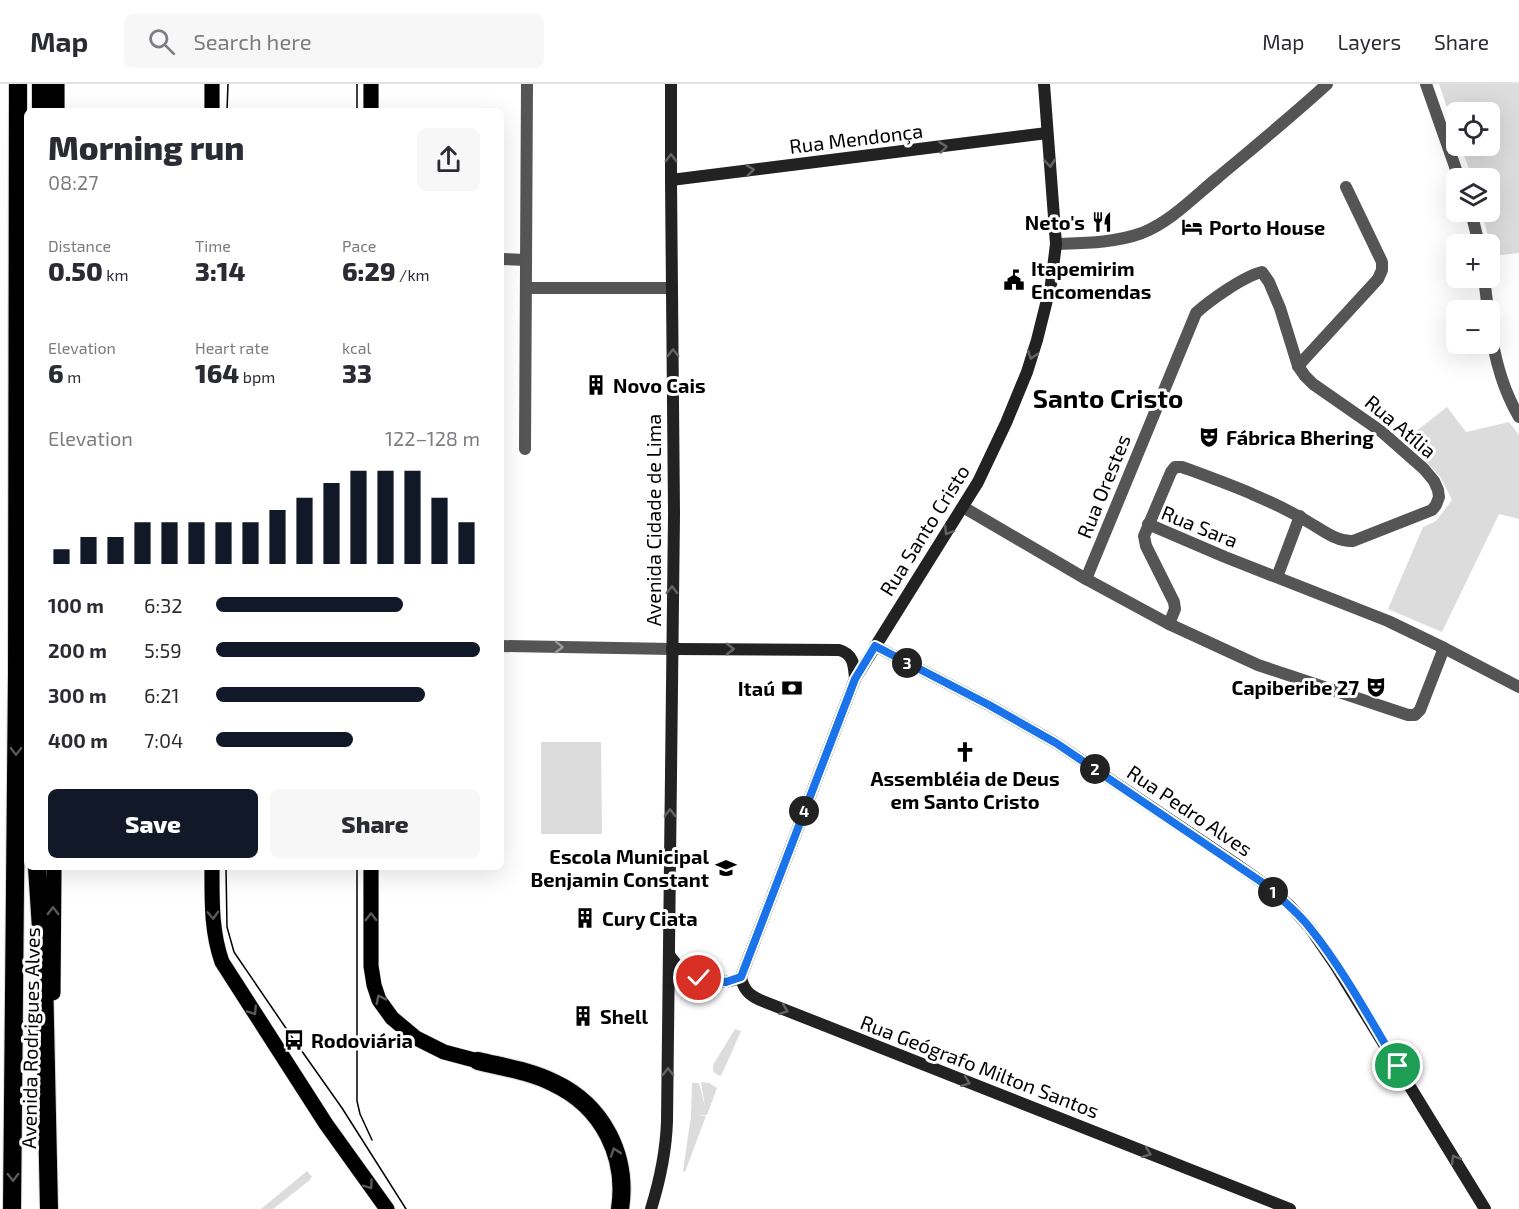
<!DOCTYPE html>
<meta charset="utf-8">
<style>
body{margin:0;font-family:"Exo 2",sans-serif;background:#f7f7f7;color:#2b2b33;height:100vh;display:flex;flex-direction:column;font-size:22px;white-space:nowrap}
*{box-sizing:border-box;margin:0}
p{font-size:20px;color:#7c7c81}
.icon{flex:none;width:33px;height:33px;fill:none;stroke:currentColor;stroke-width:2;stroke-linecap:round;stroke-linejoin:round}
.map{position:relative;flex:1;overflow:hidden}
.side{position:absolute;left:24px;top:24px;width:480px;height:762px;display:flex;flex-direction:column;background:#fff;border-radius:9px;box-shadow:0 6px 24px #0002}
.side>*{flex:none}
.buttons{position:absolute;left:1446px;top:18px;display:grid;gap:12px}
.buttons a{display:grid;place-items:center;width:54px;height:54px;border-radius:9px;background:#fff;box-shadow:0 6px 24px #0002;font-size:30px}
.pin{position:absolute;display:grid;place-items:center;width:51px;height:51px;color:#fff;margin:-26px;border:3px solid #fff;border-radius:50%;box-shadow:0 2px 6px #0007}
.km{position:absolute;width:30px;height:30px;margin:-15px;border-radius:50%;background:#222;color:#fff;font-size:16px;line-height:30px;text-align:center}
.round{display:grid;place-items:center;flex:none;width:63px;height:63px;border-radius:9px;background:#f7f7f7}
.head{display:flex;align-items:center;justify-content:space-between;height:102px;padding:0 24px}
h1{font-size:33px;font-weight:800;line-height:45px}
.stats{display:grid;grid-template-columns:repeat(3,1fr);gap:9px;height:102px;padding:6px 24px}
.stats div{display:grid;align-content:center}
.stats b{font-size:26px;font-weight:800}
.stats small{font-size:16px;font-weight:400}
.stats p{font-size:16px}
.chart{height:168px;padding:12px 24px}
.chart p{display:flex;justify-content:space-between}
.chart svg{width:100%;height:108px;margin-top:6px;stroke:#111827;stroke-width:6}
.cta{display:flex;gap:12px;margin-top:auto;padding:12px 24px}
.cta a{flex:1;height:69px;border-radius:9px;background:#111827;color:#fff;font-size:24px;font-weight:800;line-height:69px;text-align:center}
.cta a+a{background:#f7f7f7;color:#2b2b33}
ul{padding:0 24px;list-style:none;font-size:20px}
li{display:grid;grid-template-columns:96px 72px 1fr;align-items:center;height:45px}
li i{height:15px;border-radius:8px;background:#111827}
header{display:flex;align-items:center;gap:36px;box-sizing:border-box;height:84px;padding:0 30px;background:#fff;border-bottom:2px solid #e1e1e2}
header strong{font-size:28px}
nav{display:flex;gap:33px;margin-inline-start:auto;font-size:21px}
.search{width:420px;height:54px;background:#f7f7f7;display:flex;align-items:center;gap:15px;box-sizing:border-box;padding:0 21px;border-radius:9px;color:#7c7c81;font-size:22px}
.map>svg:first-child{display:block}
.green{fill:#dcdcdc}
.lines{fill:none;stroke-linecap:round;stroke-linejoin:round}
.primary-casing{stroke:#dbdbdb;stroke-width:16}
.highway-casing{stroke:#dbdbdb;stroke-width:20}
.street{stroke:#555;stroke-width:12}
.secondary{stroke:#222;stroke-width:12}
.primary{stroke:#000;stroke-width:15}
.highway{stroke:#000;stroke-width:18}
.tram{stroke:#000;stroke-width:1.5}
.oneway{stroke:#646464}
.oneway2{stroke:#999}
.oneway3{stroke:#595959}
.route-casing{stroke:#fff;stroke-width:12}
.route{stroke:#1a73e8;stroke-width:8}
.labels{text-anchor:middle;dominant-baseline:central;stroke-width:6;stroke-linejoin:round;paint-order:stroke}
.street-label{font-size:20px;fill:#000;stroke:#fff}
.poi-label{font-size:20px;font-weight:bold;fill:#000;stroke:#fff;text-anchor:start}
.district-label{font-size:26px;font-weight:bold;fill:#000;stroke:#fff}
</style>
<header>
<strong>Map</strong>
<div class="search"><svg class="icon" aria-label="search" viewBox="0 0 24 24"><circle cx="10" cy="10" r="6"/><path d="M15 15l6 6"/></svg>Search here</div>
<nav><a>Map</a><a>Layers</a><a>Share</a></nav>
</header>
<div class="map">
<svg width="1519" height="1125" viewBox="0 0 1519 1125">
<rect width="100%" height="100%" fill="#fff"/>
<g class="green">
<path d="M 1439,0 L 1519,0 L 1519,169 L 1493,172 L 1482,128 L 1490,128 L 1490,94 L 1472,94 L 1461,62 L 1490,62 L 1490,28 L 1456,28 L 1456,50 Z"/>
<path d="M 1447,323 L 1466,348 L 1509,338 L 1519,351 L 1519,435 L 1499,430 L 1442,548 L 1388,525 L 1423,443 L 1436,437 L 1452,416 L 1441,394 L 1406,355 Z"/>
<path d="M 541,658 L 601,658 L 602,750 L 541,750 Z"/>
<path d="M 735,945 L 741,947 L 721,992 C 715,990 712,988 713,981 Z"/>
<path d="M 701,998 L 709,999 L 717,1004 L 707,1031 L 697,1031 L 706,1032 L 685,1088 L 683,1087 L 691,1032 L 692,999 L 699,999 L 705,1023 Z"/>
<path d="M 307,1087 L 312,1093 L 310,1095 L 310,1096 L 273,1125 L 261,1125 Z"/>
</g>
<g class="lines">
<g class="primary-casing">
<g id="primary">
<path d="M 57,27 L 57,0"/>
<path d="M 212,27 L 212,0"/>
<path d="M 371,27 L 371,0"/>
<path d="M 212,783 C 212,815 211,847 222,878 L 326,1040 L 387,1125"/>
<path d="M 371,783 L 371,882 L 374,901 L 379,916 L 392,934 L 416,954 L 444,968 L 478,977"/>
<path d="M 53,909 L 54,783"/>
</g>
</g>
<g class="highway-casing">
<g id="highway">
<path d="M 41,27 L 41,0"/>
<path d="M 37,783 L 44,891 L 49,1125"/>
<path d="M 478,977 C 503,983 531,987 554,999 C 603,1022 628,1072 620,1125"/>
<path d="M 12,1125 L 17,589 L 18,0"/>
</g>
</g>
<g class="street">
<path d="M 1426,0 L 1459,94"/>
<path d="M 1471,128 L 1479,160"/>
<path d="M 1056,160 C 1085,159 1114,159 1142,149 C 1170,138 1193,114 1216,95 C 1253,64 1291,33 1327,0"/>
<path d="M 501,175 L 526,176"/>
<path d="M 1484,194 L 1488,226"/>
<path d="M 526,204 L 672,204"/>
<path d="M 1490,240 C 1494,273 1502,304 1519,333"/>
<path d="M 1298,282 L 1378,195 L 1382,186 L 1382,178 L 1346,103"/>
<path d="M 525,365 L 527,0"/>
<path d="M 963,423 L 1086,495 L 1169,540 L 1258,581 L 1408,631 L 1415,631 L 1420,626 L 1444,564"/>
<path d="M 1148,440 L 1225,473 L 1388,537 L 1444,564 L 1519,603"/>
<path d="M 1277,493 L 1300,432"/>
<path d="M 1086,495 L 1196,229 C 1209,217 1244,192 1262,188 L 1269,198 L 1280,224 L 1298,282 L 1305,292 L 1313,300 L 1382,348 L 1424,385 L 1434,397 L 1438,406 L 1439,413 L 1436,421 L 1432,426 L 1353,457 C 1339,458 1327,449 1315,442 C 1273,416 1228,400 1182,383 L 1175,383 L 1171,388 L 1144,452 L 1146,462 L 1174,518 L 1175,525 L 1169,540"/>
<path d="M 501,562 L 672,565"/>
</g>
<g class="secondary">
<path d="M 671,96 L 1047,49"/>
<path d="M 875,562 L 989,621 L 1056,659 L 1233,778 L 1263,799 L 1290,822 L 1310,844 L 1336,882 L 1485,1125"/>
<path d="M 672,565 L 839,566 C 854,570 854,582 855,595"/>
<path d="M 670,872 C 673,876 676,880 679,883 C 694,897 723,903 741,893"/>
<path d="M 741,893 L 855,595 L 978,398 L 1006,339 L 1027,288 L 1037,256 L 1051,200 L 1056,160 L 1044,0"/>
<path d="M 741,893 C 743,905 749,911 760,916 L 1290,1125"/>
<path d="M 651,1125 C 660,1096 666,1068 667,1037 L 674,430 L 671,96 L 671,0"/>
</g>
<use href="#primary" class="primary"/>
<use href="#highway" class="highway"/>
<g class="tram">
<path d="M 227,27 L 228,0"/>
<path d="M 357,27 L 357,0"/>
<path d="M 226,783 L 227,843 L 234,868 L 294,956 L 342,1024 L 406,1125"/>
<path d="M 357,783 L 357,1017 L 360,1030 L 372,1056"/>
</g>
</g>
<defs><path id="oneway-chevron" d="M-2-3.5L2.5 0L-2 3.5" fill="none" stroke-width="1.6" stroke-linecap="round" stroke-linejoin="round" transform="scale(1.5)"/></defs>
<g class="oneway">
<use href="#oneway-chevron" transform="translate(943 63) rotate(-7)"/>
<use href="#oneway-chevron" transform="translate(671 74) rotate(-90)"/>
<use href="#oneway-chevron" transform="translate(1050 79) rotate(85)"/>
<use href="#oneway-chevron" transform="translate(750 86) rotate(-7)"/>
<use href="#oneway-chevron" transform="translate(673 269) rotate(-90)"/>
<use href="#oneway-chevron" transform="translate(1032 271) rotate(109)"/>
<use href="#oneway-chevron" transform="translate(948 447) rotate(122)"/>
<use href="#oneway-chevron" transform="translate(672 506) rotate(-89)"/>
<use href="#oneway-chevron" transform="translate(730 565)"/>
<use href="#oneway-chevron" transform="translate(670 729) rotate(-90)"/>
<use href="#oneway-chevron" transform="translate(784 926) rotate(21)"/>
<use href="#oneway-chevron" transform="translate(668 988) rotate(-89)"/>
<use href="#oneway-chevron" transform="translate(966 998) rotate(21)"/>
<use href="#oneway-chevron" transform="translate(1147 1069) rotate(21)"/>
<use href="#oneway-chevron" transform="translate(1455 1075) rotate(-121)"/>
</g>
<use class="oneway2" href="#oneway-chevron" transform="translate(559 563) rotate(1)"/>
<g class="oneway3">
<use href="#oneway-chevron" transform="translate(16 667) rotate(90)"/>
<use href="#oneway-chevron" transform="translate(53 827) rotate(-90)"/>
<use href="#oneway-chevron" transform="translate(213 831) rotate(88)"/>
<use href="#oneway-chevron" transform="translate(371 833) rotate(-90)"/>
<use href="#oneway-chevron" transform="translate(380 915) rotate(-116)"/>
<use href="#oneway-chevron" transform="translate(253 927) rotate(57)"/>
<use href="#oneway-chevron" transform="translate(615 1068) rotate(-109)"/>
<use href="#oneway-chevron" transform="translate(13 1093) rotate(90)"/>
<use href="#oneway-chevron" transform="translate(369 1101) rotate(54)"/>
</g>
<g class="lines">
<g class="route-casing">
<path id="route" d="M 699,894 L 726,898 L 741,893 L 855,595 L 875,562 L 989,621 L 1056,659 L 1263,799 C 1279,813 1297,827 1310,844 C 1343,885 1371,937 1398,982"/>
</g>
<use href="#route" class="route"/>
</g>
<defs>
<g id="restaurant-bare" transform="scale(1.62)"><path d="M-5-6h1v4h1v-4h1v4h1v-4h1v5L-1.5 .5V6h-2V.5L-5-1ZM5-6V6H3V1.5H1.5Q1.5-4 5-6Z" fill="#000" stroke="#fff" stroke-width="2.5" paint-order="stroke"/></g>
<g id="hotel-bare" transform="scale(1.62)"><path d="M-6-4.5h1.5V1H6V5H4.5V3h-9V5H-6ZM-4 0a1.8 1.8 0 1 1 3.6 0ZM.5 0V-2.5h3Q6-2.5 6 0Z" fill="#000" stroke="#fff" stroke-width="2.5" paint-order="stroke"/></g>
<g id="civic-bare" transform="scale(1.62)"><path d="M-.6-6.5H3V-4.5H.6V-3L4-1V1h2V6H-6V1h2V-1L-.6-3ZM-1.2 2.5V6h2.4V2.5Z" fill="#000" stroke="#fff" stroke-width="2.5" paint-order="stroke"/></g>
<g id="building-bare" transform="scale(1.62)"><path d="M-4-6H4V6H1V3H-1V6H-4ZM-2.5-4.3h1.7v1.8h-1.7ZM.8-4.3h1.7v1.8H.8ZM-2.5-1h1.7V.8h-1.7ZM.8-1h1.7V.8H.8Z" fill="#000" stroke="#fff" stroke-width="2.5" paint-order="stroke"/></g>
<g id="theatre-bare" transform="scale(1.62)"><path d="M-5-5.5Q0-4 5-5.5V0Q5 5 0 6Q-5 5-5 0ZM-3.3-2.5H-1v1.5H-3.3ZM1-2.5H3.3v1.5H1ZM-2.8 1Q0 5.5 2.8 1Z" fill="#000" stroke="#fff" stroke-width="2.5" paint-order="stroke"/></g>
<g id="bank-bare" transform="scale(1.62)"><path d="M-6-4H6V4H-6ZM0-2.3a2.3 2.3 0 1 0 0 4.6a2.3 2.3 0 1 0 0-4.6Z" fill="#000" stroke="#fff" stroke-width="2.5" paint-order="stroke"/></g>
<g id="church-bare" transform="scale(1.62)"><path d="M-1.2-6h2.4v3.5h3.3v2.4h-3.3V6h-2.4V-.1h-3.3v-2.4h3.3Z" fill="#000" stroke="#fff" stroke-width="2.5" paint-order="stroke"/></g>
<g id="school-bare" transform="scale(1.62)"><path d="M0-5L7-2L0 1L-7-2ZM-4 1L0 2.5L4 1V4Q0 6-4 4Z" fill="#000" stroke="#fff" stroke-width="2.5" paint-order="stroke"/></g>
<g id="bus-bare" transform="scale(1.62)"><path d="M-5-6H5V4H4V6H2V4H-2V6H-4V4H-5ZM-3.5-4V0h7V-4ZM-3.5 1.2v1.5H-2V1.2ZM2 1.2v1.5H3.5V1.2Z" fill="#000" stroke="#fff" stroke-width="2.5" paint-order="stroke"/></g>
</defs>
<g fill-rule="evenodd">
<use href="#restaurant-bare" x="1102" y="138"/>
<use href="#hotel-bare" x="1192" y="143"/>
<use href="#civic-bare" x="1014" y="196"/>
<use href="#building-bare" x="596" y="301"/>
<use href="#theatre-bare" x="1209" y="353"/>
<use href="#theatre-bare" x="1376" y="603"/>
<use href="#bank-bare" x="792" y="604"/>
<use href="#church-bare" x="965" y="668"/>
<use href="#school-bare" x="726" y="784"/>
<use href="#building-bare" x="585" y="834"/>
<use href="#building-bare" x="583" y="932"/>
<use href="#bus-bare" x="294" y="956"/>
</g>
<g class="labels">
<g class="street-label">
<text transform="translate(856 54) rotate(-7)">Rua Mendonça</text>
<text transform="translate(1401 342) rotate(40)">Rua Atília</text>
<text transform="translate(1103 402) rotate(-68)">Rua Orestes</text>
<text transform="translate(653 436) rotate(-90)">Avenida Cidade de Lima</text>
<text transform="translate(1200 442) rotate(22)">Rua Sara</text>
<text transform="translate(924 446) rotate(-58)">Rua Santo Cristo</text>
<text transform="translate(1190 726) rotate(34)">Rua Pedro Alves</text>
<text transform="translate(30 954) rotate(-89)">Avenida Rodrigues Alves</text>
<text transform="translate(980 982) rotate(21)">Rua Geógrafo Milton Santos</text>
</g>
<g class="poi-label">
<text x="1085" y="138" text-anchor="end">Neto's</text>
<text x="1209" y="143">Porto House</text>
<text x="1031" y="184">Itapemirim<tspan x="1031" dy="23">Encomendas</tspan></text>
<text x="613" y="301">Novo Cais</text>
<text x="1226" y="353">Fábrica Bhering</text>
<text x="1359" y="603" text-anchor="end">Capiberibe 27</text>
<text x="775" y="604" text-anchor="end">Itaú</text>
<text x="965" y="694" text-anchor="middle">Assembléia de Deus<tspan x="965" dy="23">em Santo Cristo</tspan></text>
<text x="709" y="772" text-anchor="end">Escola Municipal<tspan x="709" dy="23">Benjamin Constant</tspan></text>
<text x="602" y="834">Cury Ciata</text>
<text x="600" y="932">Shell</text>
<text x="311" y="956">Rodoviária</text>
</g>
<g class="district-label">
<text x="1108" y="313">Santo Cristo</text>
</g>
</g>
</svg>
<div class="buttons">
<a><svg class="icon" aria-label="locate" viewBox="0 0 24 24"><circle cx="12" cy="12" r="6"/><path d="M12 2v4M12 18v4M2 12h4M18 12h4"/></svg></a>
<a><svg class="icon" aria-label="layers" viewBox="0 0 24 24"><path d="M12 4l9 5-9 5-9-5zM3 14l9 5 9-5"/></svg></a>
<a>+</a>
<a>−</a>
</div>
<div class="pin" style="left:1398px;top:982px;background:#1e9e55"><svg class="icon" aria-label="arrive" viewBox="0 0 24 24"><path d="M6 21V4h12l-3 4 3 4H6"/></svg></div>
<div class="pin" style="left:699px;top:894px;background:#d93025"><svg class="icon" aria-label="check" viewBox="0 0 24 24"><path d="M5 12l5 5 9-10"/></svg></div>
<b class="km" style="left:1273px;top:808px">1</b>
<b class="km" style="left:1095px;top:685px">2</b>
<b class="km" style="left:907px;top:579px">3</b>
<b class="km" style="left:804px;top:727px">4</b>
<section class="side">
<div class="head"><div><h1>Morning run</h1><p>08:27</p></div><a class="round"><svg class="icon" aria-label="share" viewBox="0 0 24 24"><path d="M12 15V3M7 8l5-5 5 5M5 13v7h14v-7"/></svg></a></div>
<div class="stats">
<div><p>Distance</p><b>0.50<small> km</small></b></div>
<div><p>Time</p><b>3:14</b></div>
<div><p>Pace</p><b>6:29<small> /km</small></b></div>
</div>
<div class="stats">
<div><p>Elevation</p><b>6<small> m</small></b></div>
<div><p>Heart rate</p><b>164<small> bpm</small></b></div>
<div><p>kcal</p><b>33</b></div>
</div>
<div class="chart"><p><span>Elevation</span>122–128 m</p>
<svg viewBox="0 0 160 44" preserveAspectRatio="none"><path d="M5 44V38M15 44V33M25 44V33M35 44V27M45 44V27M55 44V27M65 44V27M75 44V27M85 44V22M95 44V17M105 44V11M115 44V6M125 44V6M135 44V6M145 44V17M155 44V27"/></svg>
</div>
<ul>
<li><b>100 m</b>6:32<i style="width:71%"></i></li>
<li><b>200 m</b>5:59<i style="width:100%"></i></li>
<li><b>300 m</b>6:21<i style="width:79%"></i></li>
<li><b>400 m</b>7:04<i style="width:52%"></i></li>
</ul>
<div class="cta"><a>Save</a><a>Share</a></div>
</section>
</div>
